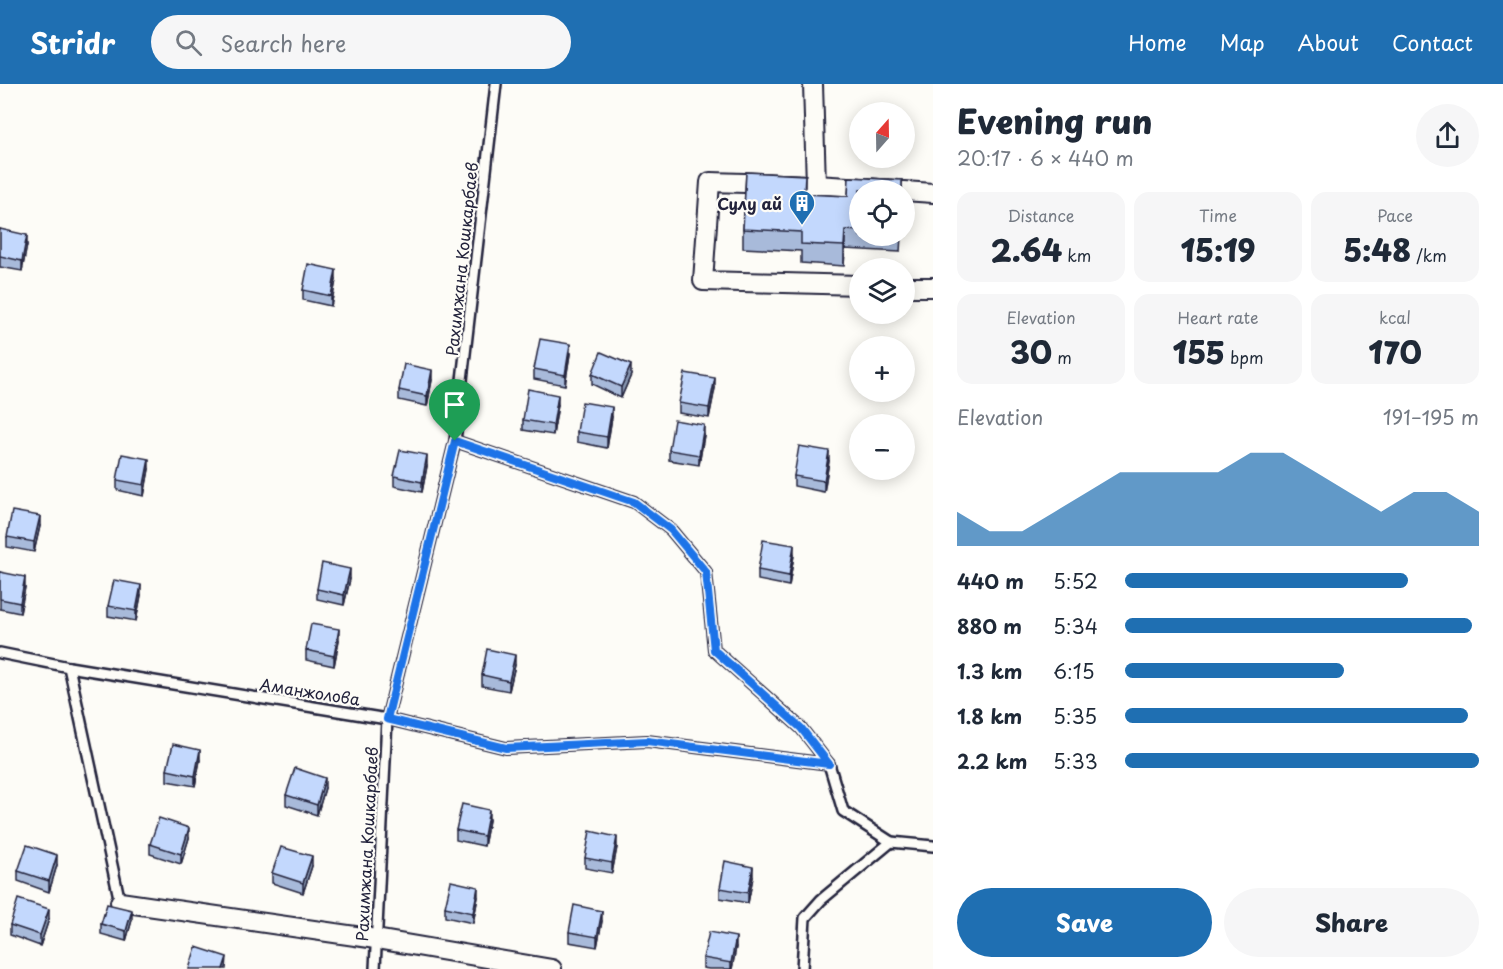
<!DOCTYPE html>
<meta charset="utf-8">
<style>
body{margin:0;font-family:"Playpen Sans",sans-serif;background:#f6f6f7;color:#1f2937;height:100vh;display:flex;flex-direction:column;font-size:22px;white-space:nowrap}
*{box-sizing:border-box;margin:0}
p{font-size:20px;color:#747a83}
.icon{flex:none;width:33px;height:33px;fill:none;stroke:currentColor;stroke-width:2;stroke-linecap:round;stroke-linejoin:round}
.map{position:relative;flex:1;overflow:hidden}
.sheet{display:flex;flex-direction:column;background:#fff;width:570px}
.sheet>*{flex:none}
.needle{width:39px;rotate:20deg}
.buttons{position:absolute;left:849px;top:18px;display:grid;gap:12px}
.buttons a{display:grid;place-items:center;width:66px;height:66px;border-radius:50%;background:#fff;box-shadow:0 3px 15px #0003;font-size:30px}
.pin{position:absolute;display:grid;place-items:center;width:51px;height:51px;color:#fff;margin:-62px -26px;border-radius:50% 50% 50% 0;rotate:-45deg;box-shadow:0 0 6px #0007}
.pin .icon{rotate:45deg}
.round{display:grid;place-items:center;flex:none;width:63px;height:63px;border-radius:32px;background:#f6f6f7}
.summary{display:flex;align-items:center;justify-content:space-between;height:102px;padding:0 24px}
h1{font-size:33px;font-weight:800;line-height:45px}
.metrics{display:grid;grid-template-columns:repeat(3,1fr);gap:9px;height:102px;padding:6px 24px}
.metrics div{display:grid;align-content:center;border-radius:15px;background:#f6f6f7;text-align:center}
.metrics b{font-size:30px;font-weight:800}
.metrics small{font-size:16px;font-weight:400}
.metrics p{font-size:16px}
.chart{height:168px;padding:12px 24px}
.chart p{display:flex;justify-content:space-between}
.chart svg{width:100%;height:108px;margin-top:6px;fill:#1f6fb2;opacity:.7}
.primary-button{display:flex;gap:12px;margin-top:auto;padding:12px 24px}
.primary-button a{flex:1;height:69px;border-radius:36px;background:#1f6fb2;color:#fff;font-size:24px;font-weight:800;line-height:69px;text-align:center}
.primary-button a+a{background:#f6f6f7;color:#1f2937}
ul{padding:0 24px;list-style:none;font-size:20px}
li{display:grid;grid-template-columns:96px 72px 1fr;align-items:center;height:45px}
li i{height:15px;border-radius:8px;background:#1f6fb2}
header{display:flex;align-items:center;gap:36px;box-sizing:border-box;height:84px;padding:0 30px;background:#1f6fb2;color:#fff}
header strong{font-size:28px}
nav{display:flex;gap:33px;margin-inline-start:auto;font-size:21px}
.search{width:420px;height:54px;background:#f6f6f7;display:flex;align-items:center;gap:15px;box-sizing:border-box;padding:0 21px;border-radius:33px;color:#747a83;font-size:22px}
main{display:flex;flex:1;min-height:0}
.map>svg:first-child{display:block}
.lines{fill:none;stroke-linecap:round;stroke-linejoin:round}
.lane-casing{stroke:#22223b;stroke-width:14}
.street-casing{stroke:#22223b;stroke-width:22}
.lane{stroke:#fdfcf7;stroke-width:9}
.street{stroke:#fdfcf7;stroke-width:18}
.wall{fill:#a8bada;stroke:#22223b;stroke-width:1.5}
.shaded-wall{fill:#8897b1;stroke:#22223b;stroke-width:1.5}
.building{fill:#c3d8fd;stroke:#22223b;stroke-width:1.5}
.route-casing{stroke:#fff;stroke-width:12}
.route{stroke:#1a73e8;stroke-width:8}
.labels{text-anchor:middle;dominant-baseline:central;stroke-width:4.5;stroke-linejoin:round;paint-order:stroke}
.poi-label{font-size:16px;font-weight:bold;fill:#22223b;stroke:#fdfcf7;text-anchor:end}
.street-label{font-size:16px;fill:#22223b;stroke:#fdfcf7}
</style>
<header>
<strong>Stridr</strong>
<div class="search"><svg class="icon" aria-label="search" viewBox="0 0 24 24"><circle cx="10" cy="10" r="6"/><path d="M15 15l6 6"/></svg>Search here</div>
<nav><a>Home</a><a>Map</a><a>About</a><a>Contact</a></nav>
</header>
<main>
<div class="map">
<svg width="933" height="885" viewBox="0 0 933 885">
<rect width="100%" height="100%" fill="#fdfcf7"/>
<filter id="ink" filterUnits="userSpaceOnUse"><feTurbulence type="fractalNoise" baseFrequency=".0167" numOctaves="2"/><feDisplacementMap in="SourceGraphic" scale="12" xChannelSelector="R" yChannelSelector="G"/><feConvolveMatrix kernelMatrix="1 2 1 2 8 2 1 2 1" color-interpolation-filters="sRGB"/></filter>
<g filter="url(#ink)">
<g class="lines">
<g class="lane-casing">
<g id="lane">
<path d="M 455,357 L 634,418 L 671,446 L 706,488 L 714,566 L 801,644 L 829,680 L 843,727 L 891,758"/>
<path d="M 0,569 L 69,583 L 387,635 L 506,664 L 647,657 L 829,680"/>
<path d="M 69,583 L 120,818"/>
<path d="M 375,885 L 387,635 L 455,357 L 496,0"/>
<path d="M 802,885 L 805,834 L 821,816 L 891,758 L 933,762"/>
</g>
</g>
<g class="street-casing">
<g id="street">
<path d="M 813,0 L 816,101"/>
<path d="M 904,107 L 933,109"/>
<path d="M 860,201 L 703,197 L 710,98 L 816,101 L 896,106"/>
<path d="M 904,203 L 933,203"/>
<path d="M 120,818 L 376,855 L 552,885"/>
</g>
</g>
<use href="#lane" class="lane"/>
<use href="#street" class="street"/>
</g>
<g class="wall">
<path d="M 746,88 L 805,91 L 805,110 L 848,112 L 849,93 L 902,96 L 902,106 L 860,106 L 860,152 L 901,152 L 900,168 L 845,165 L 844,182 L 801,179 L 801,167 L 743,164 L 743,145 Z"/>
<path d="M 0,145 L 27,161 L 22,187 L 0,183 Z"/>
<path d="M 336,196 L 331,222 L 303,216 L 303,206 Z"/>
<path d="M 570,270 L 565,301 L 534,295 L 534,285 Z"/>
<path d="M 592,290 L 631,291 L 621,314 L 592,300 Z"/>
<path d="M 432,296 L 427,322 L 399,316 L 399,306 Z"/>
<path d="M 715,304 L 709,334 L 679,329 L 679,319 Z"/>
<path d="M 558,321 L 553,351 L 523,346 L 523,336 Z"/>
<path d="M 612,333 L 607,364 L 577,358 L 577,348 Z"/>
<path d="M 704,351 L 699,381 L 669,376 L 669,366 Z"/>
<path d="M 829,377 L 824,408 L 794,402 L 794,392 Z"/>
<path d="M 427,382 L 422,408 L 394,402 L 394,392 Z"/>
<path d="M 149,385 L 144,412 L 117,406 L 117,396 Z"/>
<path d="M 40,442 L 34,468 L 7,463 L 7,453 Z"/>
<path d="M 794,471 L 789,502 L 758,496 L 758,486 Z"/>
<path d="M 0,488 L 25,503 L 20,529 L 0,525 Z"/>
<path d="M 350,495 L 344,521 L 317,515 L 317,505 Z"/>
<path d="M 141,511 L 136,537 L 108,532 L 108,522 Z"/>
<path d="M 339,556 L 334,582 L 306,576 L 306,566 Z"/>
<path d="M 515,581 L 509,607 L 482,602 L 482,591 Z"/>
<path d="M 200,676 L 195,702 L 167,697 L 167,686 Z"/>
<path d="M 325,704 L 317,731 L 286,721 L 286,711 Z"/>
<path d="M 489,736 L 484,762 L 456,756 L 456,746 Z"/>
<path d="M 189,754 L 181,780 L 150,770 L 150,760 Z"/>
<path d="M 617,763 L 612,789 L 585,784 L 585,774 Z"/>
<path d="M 57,781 L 49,808 L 18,797 L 18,787 Z"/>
<path d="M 312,782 L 303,809 L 272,799 L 272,789 Z"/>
<path d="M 753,793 L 748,819 L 720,814 L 720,804 Z"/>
<path d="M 478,813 L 473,839 L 445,833 L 445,823 Z"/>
<path d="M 49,835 L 40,862 L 10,851 L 10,841 Z"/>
<path d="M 132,836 L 126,857 L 101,850 L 101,840 Z"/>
<path d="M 602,837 L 597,863 L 569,858 L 569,848 Z"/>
<path d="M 736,863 L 732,885 L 709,885 L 703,884 L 703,874 Z"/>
</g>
<g class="shaded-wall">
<path d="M 845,146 L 845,165 L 844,182 L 844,162 Z"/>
<path d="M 27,151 L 27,161 L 22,187 L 22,177 Z"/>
<path d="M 336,186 L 336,196 L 331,222 L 331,212 Z"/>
<path d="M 570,260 L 570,270 L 565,301 L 565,291 Z"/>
<path d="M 631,281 L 631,291 L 621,314 L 621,303 Z"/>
<path d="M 432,286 L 432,296 L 427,322 L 427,312 Z"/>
<path d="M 715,294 L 715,304 L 709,334 L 709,324 Z"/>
<path d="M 558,311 L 558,321 L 553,351 L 553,341 Z"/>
<path d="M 612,323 L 612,333 L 607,364 L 607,353 Z"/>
<path d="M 704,341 L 704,351 L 699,381 L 699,371 Z"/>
<path d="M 829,367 L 829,377 L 824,408 L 824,397 Z"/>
<path d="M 427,371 L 427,382 L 422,408 L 422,398 Z"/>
<path d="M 149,375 L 149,385 L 144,412 L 144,401 Z"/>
<path d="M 40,432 L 40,442 L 34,468 L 34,458 Z"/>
<path d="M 794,461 L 794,471 L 789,502 L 789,492 Z"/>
<path d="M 350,485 L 350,495 L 344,521 L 344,511 Z"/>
<path d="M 25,493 L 25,503 L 20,529 L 20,519 Z"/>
<path d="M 141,501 L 141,511 L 136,537 L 136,527 Z"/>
<path d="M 339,545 L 339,556 L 334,582 L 334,572 Z"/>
<path d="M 515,571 L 515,581 L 509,607 L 509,597 Z"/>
<path d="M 200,666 L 200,676 L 195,702 L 195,692 Z"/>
<path d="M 325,694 L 325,704 L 317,731 L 317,721 Z"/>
<path d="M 489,726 L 489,736 L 484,762 L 484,752 Z"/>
<path d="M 189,744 L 189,754 L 181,780 L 181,770 Z"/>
<path d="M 617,753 L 617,763 L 612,789 L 612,779 Z"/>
<path d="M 57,771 L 57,781 L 49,808 L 49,797 Z"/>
<path d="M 312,772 L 312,782 L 303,809 L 303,799 Z"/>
<path d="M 753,783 L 753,793 L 748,819 L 748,809 Z"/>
<path d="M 478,803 L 478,813 L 473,839 L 473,829 Z"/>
<path d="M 49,825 L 49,835 L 40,862 L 40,851 Z"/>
<path d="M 132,826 L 132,836 L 126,857 L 126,847 Z"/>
<path d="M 602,827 L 602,837 L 597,863 L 597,853 Z"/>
<path d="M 736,853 L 736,863 L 732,885 L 731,885 L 731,879 Z"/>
<path d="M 227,873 L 226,885 L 223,885 Z"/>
</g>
<g class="building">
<path d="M 746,88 L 805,91 L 804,110 L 848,112 L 849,93 L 902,96 L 902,106 L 860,106 L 860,147 L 845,146 L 844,162 L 801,160 L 801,148 L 743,145 Z"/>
<path d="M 0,145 L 27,151 L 22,177 L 0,172 Z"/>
<path d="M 308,180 L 336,186 L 331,212 L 303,206 Z"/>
<path d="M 540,255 L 570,260 L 565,291 L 534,285 Z"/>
<path d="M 601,268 L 631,281 L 621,303 L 592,290 Z"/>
<path d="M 404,280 L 432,286 L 427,312 L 399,306 Z"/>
<path d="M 685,289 L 715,294 L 709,324 L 679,319 Z"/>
<path d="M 528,305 L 558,311 L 553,341 L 523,336 Z"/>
<path d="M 582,318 L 612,323 L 607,353 L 577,348 Z"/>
<path d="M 674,336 L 704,341 L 699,371 L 669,366 Z"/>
<path d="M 799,362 L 829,367 L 824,397 L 794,392 Z"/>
<path d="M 400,366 L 427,371 L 422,398 L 394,392 Z"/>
<path d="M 122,370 L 149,375 L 144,401 L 117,396 Z"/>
<path d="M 12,427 L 40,432 L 34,458 L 7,453 Z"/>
<path d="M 763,456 L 794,461 L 789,492 L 758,486 Z"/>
<path d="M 322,479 L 350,485 L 344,511 L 317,505 Z"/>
<path d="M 0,488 L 25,493 L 20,519 L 0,515 Z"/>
<path d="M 114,496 L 141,501 L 136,527 L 108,522 Z"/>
<path d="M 311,540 L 339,545 L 334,572 L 306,566 Z"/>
<path d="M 487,565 L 515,571 L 509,597 L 482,591 Z"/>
<path d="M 173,660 L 200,666 L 195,692 L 167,686 Z"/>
<path d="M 295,684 L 325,694 L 317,721 L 286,711 Z"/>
<path d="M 462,720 L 489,726 L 484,752 L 456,746 Z"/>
<path d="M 159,734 L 189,744 L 181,770 L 150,760 Z"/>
<path d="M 590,747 L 617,753 L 612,779 L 585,774 Z"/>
<path d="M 27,761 L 57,771 L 49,797 L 18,787 Z"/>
<path d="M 281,763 L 312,772 L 303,799 L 272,789 Z"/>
<path d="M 725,777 L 753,783 L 748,809 L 720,804 Z"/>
<path d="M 451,797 L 478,803 L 473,829 L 445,823 Z"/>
<path d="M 18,815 L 49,825 L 40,851 L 10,841 Z"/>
<path d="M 107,820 L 132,826 L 126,847 L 101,840 Z"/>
<path d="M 574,821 L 602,827 L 597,853 L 569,848 Z"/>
<path d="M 709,848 L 736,853 L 731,879 L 703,874 Z"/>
<path d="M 196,863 L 227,873 L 223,885 L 189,885 Z"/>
</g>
</g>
<g class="lines" filter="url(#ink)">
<g class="route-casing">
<path id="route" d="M 455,357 L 634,418 L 671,446 L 706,488 L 714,566 L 801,644 L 829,680 L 647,657 L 506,664 L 387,635 Z"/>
</g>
<use href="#route" class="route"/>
</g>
<defs>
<g id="building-pin" transform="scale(1.35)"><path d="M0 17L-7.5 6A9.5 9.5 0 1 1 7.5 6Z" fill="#1f6fb2" stroke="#fdfcf7"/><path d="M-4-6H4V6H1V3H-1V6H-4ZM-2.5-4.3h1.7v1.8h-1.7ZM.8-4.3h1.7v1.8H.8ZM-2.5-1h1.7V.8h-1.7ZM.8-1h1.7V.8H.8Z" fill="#fff"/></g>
</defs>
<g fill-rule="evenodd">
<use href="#building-pin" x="802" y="119"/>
</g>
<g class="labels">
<g class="poi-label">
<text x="782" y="119">Сулу ай</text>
</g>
<g class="street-label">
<text transform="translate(461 175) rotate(-84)">Рахимжана Кошкарбаев</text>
<text transform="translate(310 607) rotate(9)">Аманжолова</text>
<text transform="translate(366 760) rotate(-87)">Рахимжана Кошкарбаев</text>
</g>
</g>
</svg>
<div class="buttons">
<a><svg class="needle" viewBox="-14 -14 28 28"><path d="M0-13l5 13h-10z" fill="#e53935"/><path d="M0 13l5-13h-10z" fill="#747a83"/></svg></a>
<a><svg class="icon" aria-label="locate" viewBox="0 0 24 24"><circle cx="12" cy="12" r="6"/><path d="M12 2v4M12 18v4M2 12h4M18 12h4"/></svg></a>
<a><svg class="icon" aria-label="layers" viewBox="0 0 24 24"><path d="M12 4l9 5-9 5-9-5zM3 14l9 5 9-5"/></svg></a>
<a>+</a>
<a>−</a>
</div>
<div class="pin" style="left:455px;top:357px;background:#1e9e55"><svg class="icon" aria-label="arrive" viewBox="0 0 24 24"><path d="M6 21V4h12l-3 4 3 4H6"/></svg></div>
</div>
<section class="sheet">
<div class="summary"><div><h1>Evening run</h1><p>20:17 · 6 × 440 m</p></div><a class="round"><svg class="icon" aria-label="share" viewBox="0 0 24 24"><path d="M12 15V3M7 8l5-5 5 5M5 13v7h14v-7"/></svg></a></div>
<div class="metrics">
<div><p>Distance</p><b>2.64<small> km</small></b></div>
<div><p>Time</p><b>15:19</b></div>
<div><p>Pace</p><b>5:48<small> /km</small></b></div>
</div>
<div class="metrics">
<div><p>Elevation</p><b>30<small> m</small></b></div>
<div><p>Heart rate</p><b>155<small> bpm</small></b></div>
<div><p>kcal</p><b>170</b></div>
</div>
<div class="chart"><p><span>Elevation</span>191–195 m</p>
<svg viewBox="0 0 160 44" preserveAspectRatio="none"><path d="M0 44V30L10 38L20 38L30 30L40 22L50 14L60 14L70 14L80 14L90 6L100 6L110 14L120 22L130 30L140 22L150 22L160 30V44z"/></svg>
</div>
<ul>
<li><b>440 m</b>5:52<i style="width:80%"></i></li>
<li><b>880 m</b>5:34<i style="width:98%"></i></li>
<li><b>1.3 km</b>6:15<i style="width:62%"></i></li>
<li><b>1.8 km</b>5:35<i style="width:97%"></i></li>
<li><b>2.2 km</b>5:33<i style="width:100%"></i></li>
</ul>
<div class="primary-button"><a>Save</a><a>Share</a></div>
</section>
</main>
